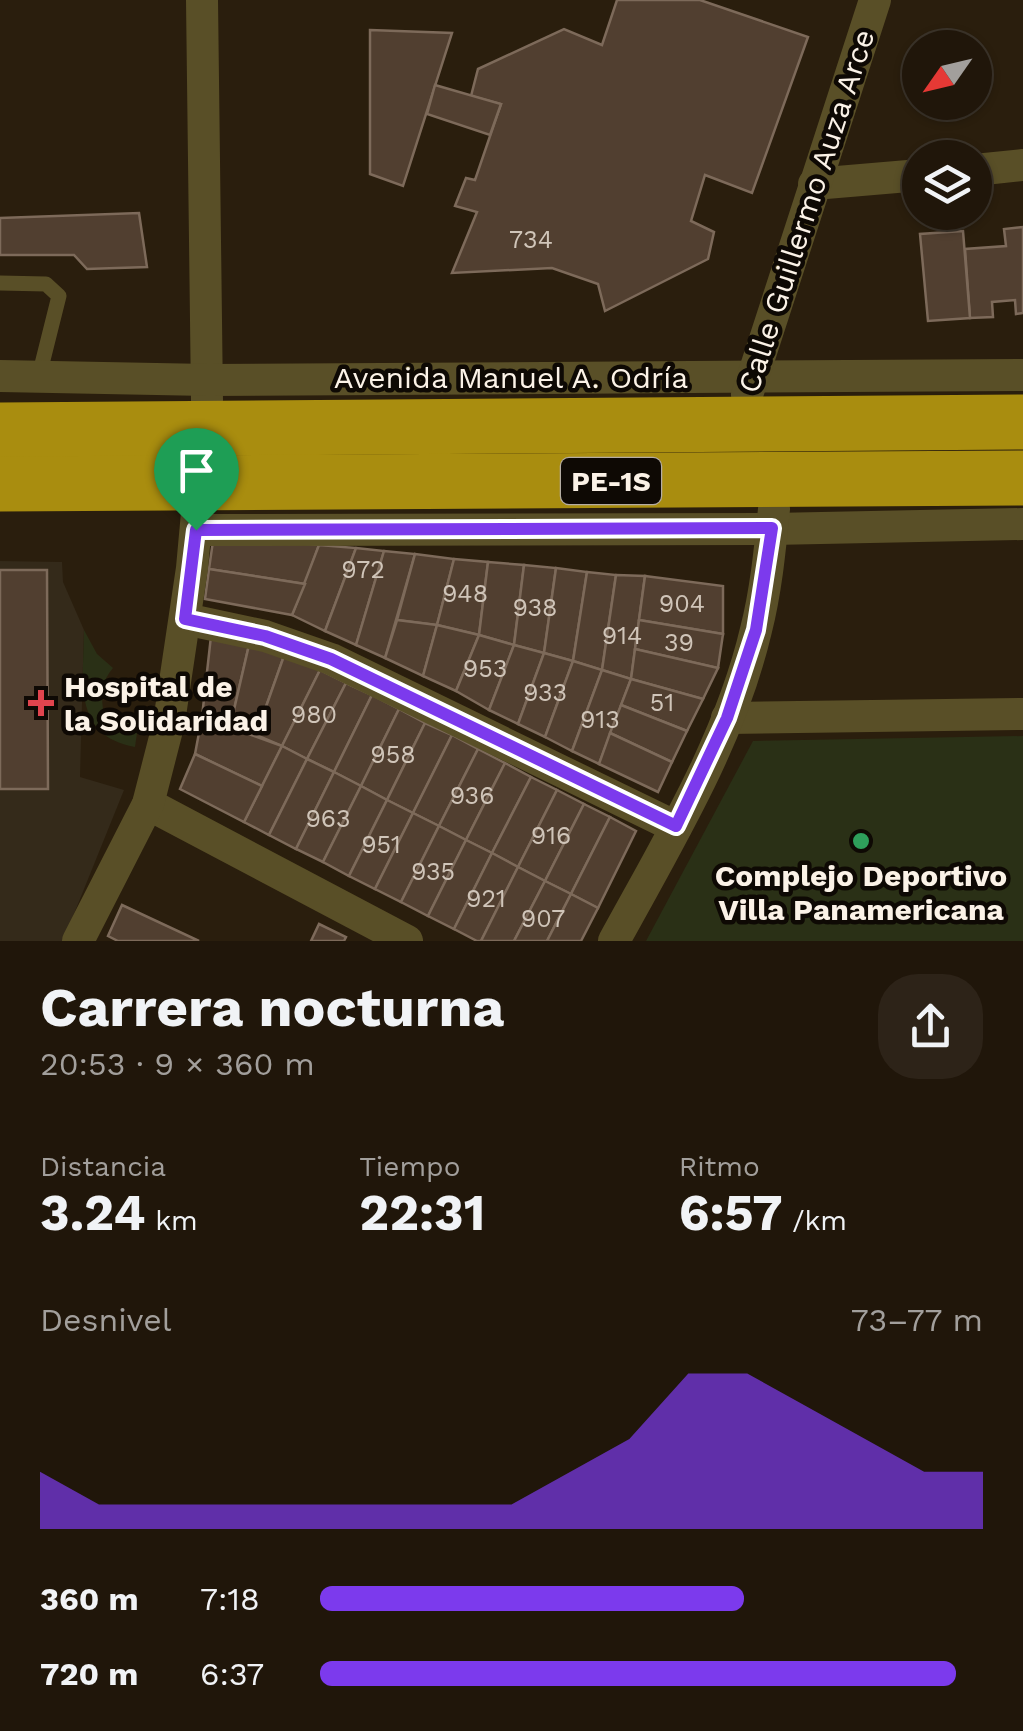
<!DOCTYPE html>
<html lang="es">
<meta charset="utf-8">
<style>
body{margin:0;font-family:"Work Sans",sans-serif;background:#2d2318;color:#f1f3f6;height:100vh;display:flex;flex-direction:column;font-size:38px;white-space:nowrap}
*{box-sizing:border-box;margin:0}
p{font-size:32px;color:#a29f9c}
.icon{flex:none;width:55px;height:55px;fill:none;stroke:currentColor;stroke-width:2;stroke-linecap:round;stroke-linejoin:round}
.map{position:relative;height:941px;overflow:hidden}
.details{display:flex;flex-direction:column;background:#20160a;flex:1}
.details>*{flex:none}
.needle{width:65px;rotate:236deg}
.fabs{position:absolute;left:902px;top:30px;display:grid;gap:20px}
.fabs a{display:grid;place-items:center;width:90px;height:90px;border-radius:50%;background:#20160a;box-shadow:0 2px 8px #0004,0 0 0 2px #3d352b;font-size:50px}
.pin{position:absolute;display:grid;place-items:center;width:85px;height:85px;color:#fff;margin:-102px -42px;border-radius:50% 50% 50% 0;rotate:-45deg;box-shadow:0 0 10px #0007}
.pin .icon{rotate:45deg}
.round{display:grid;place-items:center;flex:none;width:105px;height:105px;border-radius:40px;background:#2d2318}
.summary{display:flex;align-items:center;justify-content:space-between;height:170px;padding:0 40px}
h1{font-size:55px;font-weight:700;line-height:75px}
.stats{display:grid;grid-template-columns:repeat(3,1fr);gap:15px;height:170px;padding:10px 40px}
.stats div{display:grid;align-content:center}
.stats b{font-size:50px;font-weight:700}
.stats small{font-size:28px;font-weight:400}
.stats p{font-size:28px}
.chart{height:280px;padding:20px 40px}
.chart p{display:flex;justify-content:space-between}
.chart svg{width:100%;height:180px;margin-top:10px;fill:#7c3aed;opacity:.7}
ul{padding:0 40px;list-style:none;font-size:32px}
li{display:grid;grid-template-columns:160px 120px 1fr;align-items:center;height:75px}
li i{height:25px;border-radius:12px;background:#7c3aed}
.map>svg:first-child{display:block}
.medical{fill:#342a1a}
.green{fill:#2a3016}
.building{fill:#513f30;stroke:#7d6a5a;stroke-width:2.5}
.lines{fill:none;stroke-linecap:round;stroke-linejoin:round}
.lane{stroke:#594f27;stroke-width:15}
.street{stroke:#594f27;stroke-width:32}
.highway{stroke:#a98d0f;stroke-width:55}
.route-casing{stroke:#fff;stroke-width:20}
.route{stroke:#7c3aed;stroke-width:12}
.health-dot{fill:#e0444e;stroke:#0e0904;stroke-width:4}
.leisure-dot{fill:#2e9e5b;stroke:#0e0904;stroke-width:4}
.labels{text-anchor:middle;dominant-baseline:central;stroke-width:9;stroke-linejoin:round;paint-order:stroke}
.number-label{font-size:25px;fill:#d0c5b9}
.shield{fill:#0e0904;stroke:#b4aca3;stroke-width:2.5}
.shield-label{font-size:28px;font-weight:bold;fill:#fbf2e7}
.street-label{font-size:30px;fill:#fbf2e7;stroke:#0e0904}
.poi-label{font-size:30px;font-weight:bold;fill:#fbf2e7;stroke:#0e0904;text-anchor:start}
</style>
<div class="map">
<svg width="1023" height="941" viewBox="0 0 1023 941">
<rect width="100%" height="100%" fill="#2a1e0d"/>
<path class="medical" d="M 0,561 L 62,562 L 63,582 L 84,630 L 80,777 L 124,790 L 63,941 L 0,941 Z"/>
<g class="green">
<path d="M 84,630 L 97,654 L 113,668 C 102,681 101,692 103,709 L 112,719 L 139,719 L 135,747 C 71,735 84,680 84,630 Z"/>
<path d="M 1023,736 L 1023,941 L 646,941 L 753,741 Z"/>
</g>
<g class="building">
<path d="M 617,0 L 700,0 L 808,37 L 752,193 L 705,175 L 691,221 L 714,232 L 708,259 L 605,311 L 598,284 L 552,268 L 452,273 L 477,212 L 455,206 L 466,178 L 475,180 L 501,104 L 471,96 L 478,69 L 564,29 L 602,45 Z"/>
<path d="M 370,30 L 452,33 L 403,186 L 370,174 Z"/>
<path d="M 435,85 L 501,104 L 490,135 L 427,114 Z"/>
<path d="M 139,213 L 147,267 L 87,269 L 74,255 L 0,255 L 0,218 Z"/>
<path d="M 1023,227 L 1023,313 L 1016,314 L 1015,300 L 992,302 L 993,317 L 970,318 L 965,249 L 1006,246 L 1004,229 Z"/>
<path d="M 963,231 L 970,318 L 928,321 L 920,234 Z"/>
<path d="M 214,534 L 319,545 L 305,584 L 209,569 Z"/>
<path d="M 319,545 L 356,548 L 325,631 L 292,615 Z"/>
<path d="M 356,548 L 384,551 L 356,645 L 325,631 Z"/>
<path d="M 384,551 L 415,554 L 385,658 L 356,645 Z"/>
<path d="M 415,554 L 454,559 L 437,625 L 397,620 Z"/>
<path d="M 454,559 L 488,562 L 479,635 L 437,625 Z"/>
<path d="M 488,562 L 524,565 L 514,645 L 479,635 Z"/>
<path d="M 524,565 L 556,568 L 544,653 L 514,645 Z"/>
<path d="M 556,568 L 587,572 L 573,661 L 544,653 Z"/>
<path d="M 209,569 L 305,584 L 292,615 L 205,599 Z"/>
<path d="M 0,570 L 47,570 L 48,789 L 0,789 Z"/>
<path d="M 587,572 L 616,575 L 602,670 L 573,661 Z"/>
<path d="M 616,575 L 645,576 L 631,679 L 602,670 Z"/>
<path d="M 645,576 L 723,586 L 723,634 L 639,620 Z"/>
<path d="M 397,620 L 437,625 L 423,676 L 385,658 Z"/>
<path d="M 639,620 L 723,634 L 718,668 L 635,649 Z"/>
<path d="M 437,625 L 479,635 L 456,691 L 423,676 Z"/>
<path d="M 479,635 L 514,645 L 489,710 L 456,691 Z"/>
<path d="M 211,636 L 249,645 L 230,727 L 202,717 Z"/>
<path d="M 249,645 L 285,653 L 256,735 L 230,727 Z"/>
<path d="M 514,645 L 544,653 L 518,724 L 489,710 Z"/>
<path d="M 635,649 L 718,668 L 703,699 L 631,679 Z"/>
<path d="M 285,653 L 320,670 L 282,746 L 256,735 Z"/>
<path d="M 544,653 L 573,661 L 545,737 L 518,724 Z"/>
<path d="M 573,661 L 602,670 L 572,751 L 545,737 Z"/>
<path d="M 320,670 L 346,683 L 307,759 L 282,746 Z"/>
<path d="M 602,670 L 631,679 L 599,764 L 572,751 Z"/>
<path d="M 631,679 L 703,699 L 687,731 L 621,705 Z"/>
<path d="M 346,683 L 372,695 L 334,772 L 307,759 Z"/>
<path d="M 372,695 L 399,709 L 361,786 L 334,772 Z"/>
<path d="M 621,705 L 687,731 L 672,762 L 610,733 Z"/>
<path d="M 399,709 L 425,723 L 387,800 L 361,786 Z"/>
<path d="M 202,717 L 282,746 L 262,786 L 195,754 Z"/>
<path d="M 425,723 L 452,735 L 413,813 L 387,800 Z"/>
<path d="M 610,733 L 672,762 L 658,792 L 599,764 Z"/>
<path d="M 452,735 L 478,749 L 439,826 L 413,813 Z"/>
<path d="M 282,746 L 307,759 L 269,835 L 244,822 Z"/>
<path d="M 478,749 L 505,763 L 466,840 L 439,826 Z"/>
<path d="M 195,754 L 262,786 L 244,822 L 180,789 Z"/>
<path d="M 307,759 L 334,772 L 296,849 L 269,835 Z"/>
<path d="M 505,763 L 531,777 L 492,853 L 466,840 Z"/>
<path d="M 334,772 L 361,786 L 323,862 L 296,849 Z"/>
<path d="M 531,777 L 557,790 L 518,867 L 492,853 Z"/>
<path d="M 361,786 L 387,800 L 349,876 L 323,862 Z"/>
<path d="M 557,790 L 584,804 L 545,881 L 518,867 Z"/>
<path d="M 387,800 L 413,813 L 375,889 L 349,876 Z"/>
<path d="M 584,804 L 610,817 L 571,894 L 545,881 Z"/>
<path d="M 413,813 L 439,826 L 401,902 L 375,889 Z"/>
<path d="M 610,817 L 636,831 L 598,908 L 571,894 Z"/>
<path d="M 439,826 L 466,840 L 428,916 L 401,902 Z"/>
<path d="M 466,840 L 492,853 L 454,929 L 428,916 Z"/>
<path d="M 492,853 L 518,867 L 481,941 L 477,941 L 454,929 Z"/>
<path d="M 518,867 L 545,881 L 514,941 L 481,941 Z"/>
<path d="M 545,881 L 571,894 L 547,941 L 514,941 Z"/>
<path d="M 571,894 L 598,908 L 581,941 L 547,941 Z"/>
<path d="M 122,905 L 199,941 L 118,941 L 108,936 Z"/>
<path d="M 319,924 L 346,937 L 344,941 L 311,941 Z"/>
</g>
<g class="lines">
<path class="lane" d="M 0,283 L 46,284 L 59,296 L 39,376"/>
<g class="street">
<path d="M 202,0 L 207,400"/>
<path d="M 975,170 L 1023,165"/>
<path d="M 814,184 L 920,175"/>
<path d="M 0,376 L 208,380 L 1023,375"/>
<path d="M 747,395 L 875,0"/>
<path d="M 196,530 L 772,529 L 1023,524"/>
<path d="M 185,619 L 265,636 L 331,659 L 676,827"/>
<path d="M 727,718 L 1023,714"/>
<path d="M 148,804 L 407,941"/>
<path d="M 78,941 L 148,804 L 169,722 L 192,568 L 201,469"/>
<path d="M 614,941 C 668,842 730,741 756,630 C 766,591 770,549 774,509"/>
</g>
<g class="highway">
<path d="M 0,430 L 1023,422"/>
<path d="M 0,484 L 1023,478"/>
</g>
</g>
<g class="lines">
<g class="route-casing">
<path id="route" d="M 772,528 L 756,630 L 727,718 L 676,826 L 331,659 L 265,636 L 185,619 L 196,530 Z"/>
</g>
<use href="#route" class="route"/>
</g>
<path class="health-dot" d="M36 688h10v10h10v10h-10v10h-10v-10h-10v-10h10z"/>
<circle class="leisure-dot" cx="861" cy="841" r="10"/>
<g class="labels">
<g class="number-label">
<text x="531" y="239">734</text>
<text x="363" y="569">972</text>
<text x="465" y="593">948</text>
<text x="682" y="603">904</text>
<text x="535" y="607">938</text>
<text x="622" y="635">914</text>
<text x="679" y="642">39</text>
<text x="485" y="668">953</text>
<text x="545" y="692">933</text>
<text x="662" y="702">51</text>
<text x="314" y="714">980</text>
<text x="600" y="719">913</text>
<text x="393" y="754">958</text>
<text x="472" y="795">936</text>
<text x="328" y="818">963</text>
<text x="551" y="835">916</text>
<text x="381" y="844">951</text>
<text x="433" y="871">935</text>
<text x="486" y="898">921</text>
<text x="543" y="918">907</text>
</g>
<rect class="shield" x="561" y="458" width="100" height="46" rx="8"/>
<g class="shield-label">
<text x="611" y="481">PE-1S</text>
</g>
<g class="street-label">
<text transform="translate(806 211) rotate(-72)">Calle Guillermo Auza Arce</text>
<text x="511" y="377">Avenida Manuel A. Odría</text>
</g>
<g class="poi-label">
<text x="64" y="686">Hospital de<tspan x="64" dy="34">la Solidaridad</tspan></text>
<text x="861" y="875" text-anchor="middle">Complejo Deportivo<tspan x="861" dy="34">Villa Panamericana</tspan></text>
</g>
</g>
</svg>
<div class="fabs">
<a><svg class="needle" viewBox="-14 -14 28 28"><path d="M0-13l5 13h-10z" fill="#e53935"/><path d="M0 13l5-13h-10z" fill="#a29f9c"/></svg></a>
<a><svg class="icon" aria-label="layers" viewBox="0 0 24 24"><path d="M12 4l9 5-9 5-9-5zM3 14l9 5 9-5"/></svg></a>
</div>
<div class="pin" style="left:196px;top:530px;background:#1e9e55"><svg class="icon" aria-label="arrive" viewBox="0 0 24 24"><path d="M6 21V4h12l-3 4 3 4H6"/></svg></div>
</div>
<section class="details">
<div class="summary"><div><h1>Carrera nocturna</h1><p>20:53 · 9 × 360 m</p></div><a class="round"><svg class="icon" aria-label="share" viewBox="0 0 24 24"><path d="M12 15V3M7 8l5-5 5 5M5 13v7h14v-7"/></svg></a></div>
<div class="stats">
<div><p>Distancia</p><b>3.24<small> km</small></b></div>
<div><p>Tiempo</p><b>22:31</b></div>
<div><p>Ritmo</p><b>6:57<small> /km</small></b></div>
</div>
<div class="chart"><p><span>Desnivel</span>73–77 m</p>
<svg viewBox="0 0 160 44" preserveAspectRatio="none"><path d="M0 44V30L10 38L20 38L30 38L40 38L50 38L60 38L70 38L80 38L90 30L100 22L110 6L120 6L130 14L140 22L150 30L160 30V44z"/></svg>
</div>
<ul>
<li><b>360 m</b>7:18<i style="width:64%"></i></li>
<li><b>720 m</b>6:37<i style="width:96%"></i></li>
</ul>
</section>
